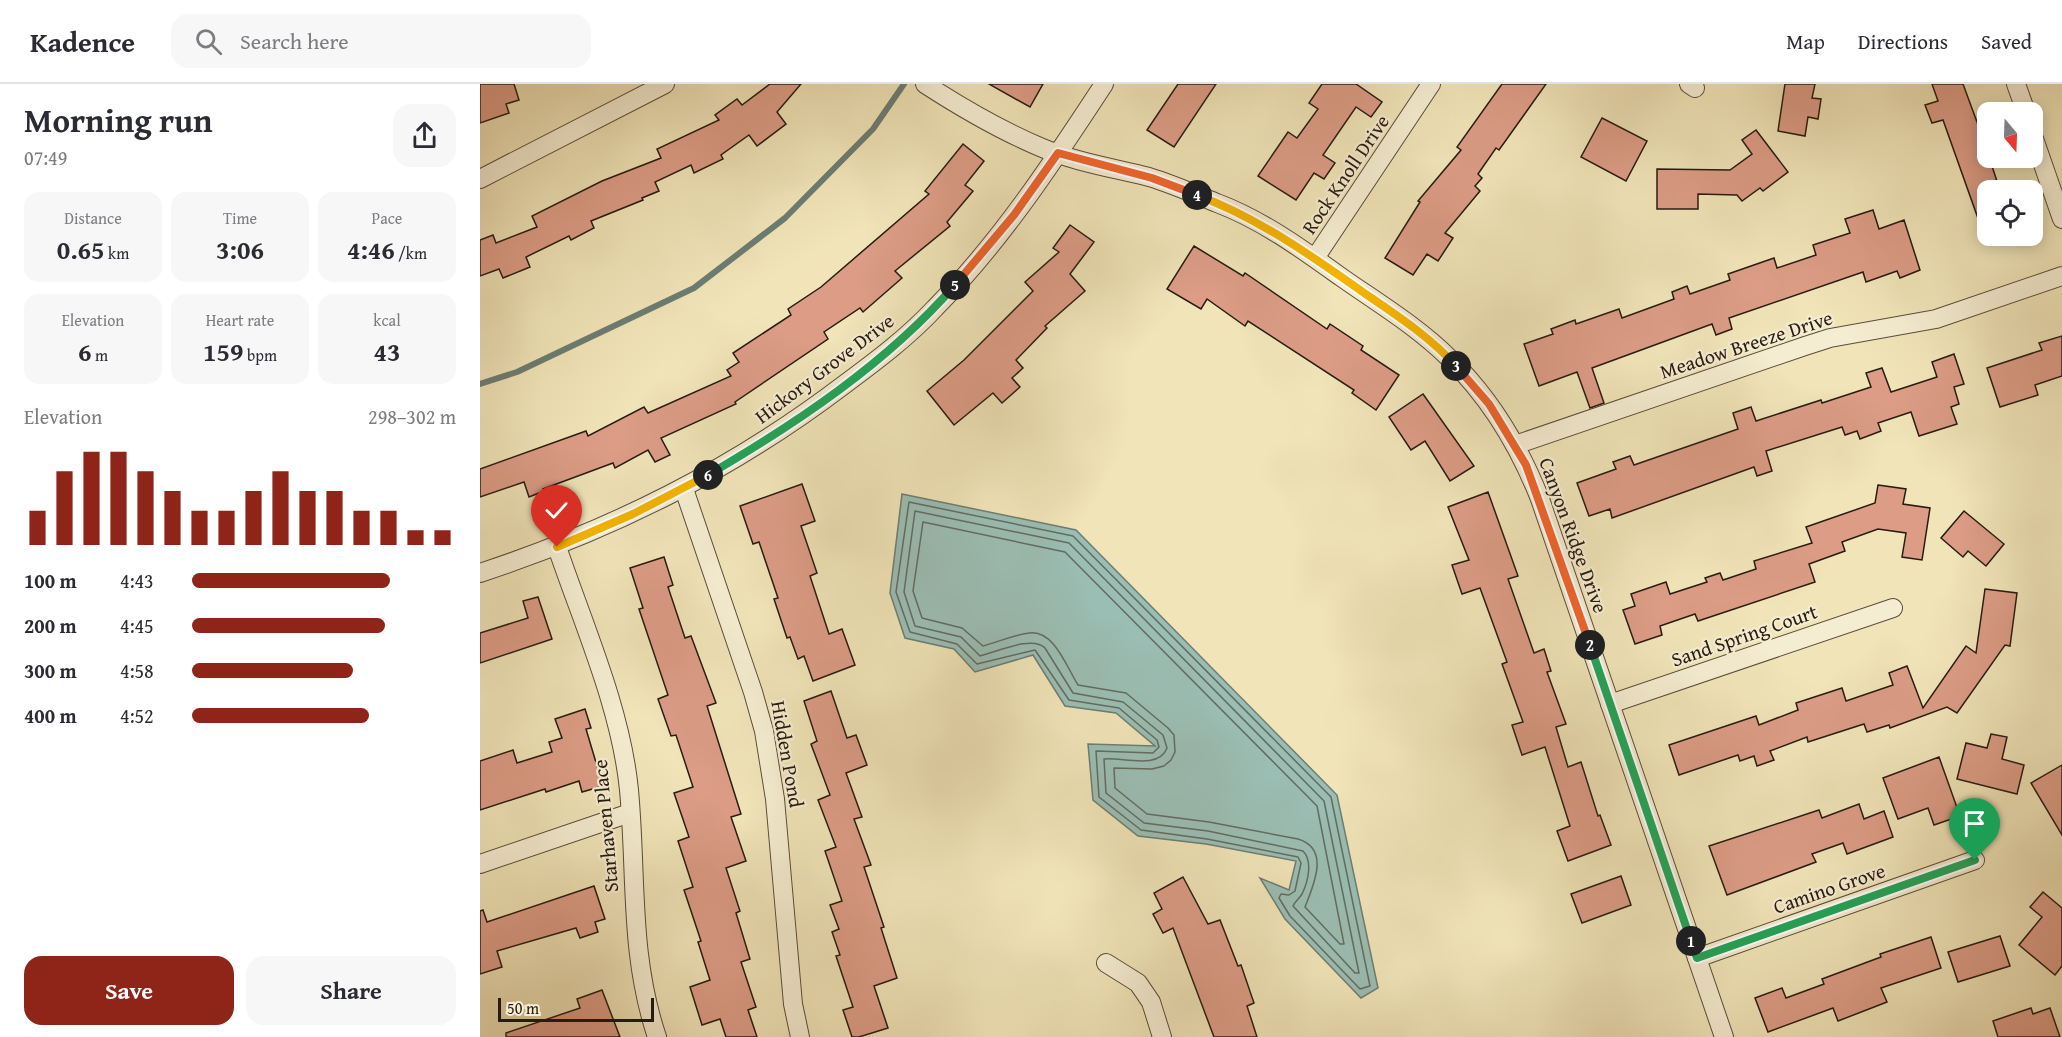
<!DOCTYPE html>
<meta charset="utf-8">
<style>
body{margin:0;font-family:"Gentium Book Plus",serif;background:#f7f7f7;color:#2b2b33;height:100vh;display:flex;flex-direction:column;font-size:22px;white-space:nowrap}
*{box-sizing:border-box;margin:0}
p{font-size:20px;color:#7c7c81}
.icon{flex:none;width:33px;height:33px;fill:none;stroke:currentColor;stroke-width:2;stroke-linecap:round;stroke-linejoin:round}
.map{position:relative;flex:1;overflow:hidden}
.panel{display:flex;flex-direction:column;background:#fff;width:480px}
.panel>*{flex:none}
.needle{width:39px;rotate:161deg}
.tools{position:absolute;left:1497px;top:18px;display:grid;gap:12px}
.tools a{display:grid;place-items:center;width:66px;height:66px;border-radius:12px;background:#fff;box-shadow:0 3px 15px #0003;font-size:30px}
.scale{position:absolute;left:18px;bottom:15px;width:156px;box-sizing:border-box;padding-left:6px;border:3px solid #281b11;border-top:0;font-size:16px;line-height:21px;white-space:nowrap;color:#281b11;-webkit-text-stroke:4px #f5edd1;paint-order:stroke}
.pin{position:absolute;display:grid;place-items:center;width:51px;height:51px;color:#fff;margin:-62px -26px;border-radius:50% 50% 50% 0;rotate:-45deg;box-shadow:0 0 6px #0007}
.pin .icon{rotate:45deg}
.km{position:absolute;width:30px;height:30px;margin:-15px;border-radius:50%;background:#222;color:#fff;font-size:16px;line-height:30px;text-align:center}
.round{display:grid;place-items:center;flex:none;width:63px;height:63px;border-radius:18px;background:#f7f7f7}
.overview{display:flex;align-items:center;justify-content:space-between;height:102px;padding:0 24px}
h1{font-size:33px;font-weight:700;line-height:45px}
.metrics{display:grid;grid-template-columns:repeat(3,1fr);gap:9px;height:102px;padding:6px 24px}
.metrics div{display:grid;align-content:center;border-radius:15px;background:#f7f7f7;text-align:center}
.metrics b{font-size:26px;font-weight:700}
.metrics small{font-size:16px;font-weight:400}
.metrics p{font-size:16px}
.chart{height:168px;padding:12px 24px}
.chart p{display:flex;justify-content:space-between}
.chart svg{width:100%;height:108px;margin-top:6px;stroke:#8f2418;stroke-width:6}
.action{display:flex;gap:12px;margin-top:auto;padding:12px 24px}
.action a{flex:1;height:69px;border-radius:18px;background:#8f2418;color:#fff;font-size:24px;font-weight:700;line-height:69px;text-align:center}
.action a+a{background:#f7f7f7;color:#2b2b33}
ul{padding:0 24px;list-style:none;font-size:20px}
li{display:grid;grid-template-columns:96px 72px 1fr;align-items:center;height:45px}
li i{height:15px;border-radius:8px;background:#8f2418}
header{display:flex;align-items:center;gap:36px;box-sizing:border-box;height:84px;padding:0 30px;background:#fff;border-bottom:2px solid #e1e1e2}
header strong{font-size:28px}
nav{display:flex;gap:33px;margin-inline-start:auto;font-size:21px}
.search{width:420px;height:54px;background:#f7f7f7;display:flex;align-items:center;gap:15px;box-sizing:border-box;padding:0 21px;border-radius:18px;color:#7c7c81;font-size:22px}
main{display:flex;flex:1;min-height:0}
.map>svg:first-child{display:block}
.water{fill:#9bbeb4;stroke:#6d7d73;stroke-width:1.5}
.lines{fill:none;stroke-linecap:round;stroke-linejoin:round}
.shore{stroke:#626c62;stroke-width:1.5}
.stream{stroke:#6d7d73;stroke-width:6}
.building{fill:#dc9c86;stroke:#281b11;stroke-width:1.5}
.minor-casing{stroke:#5a4d3b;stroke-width:20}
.minor{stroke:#f5edd1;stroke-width:18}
.split-1-casing{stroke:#fff;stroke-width:12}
.split-2-casing{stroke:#fff;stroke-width:12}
.split-3-casing{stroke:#fff;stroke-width:12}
.split-4-casing{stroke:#fff;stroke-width:12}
.split-5-casing{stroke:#fff;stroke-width:12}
.split-6-casing{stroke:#fff;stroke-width:12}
.split-7-casing{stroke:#fff;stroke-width:12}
.split-1{stroke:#22a559;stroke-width:8}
.split-2{stroke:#22a559;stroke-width:8}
.split-3{stroke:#f0652b;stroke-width:8}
.split-4{stroke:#f5b400;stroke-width:8}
.split-5{stroke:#f0652b;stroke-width:8}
.split-6{stroke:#22a559;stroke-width:8}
.split-7{stroke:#f5b400;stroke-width:8}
.labels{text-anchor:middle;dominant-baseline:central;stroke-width:4.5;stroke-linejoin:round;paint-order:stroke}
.street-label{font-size:20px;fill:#281b11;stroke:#f5edd1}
</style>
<header>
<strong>Kadence</strong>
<div class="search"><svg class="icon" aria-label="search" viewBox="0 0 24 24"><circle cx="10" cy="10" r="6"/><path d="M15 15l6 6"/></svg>Search here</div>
<nav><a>Map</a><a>Directions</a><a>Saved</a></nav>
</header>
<main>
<section class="panel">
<div class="overview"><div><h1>Morning run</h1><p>07:49</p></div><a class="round"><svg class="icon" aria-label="share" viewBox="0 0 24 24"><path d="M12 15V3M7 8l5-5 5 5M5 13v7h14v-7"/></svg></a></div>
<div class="metrics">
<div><p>Distance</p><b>0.65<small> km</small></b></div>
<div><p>Time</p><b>3:06</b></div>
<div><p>Pace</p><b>4:46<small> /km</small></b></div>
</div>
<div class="metrics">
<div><p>Elevation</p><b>6<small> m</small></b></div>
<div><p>Heart rate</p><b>159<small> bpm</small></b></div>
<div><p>kcal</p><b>43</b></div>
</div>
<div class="chart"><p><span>Elevation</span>298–302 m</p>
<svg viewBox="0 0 160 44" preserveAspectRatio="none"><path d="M5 44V30M15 44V14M25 44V6M35 44V6M45 44V14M55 44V22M65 44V30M75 44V30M85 44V22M95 44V14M105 44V22M115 44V22M125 44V30M135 44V30M145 44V38M155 44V38"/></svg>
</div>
<ul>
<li><b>100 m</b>4:43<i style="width:75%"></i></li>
<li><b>200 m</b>4:45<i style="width:73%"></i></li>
<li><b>300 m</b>4:58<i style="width:61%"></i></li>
<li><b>400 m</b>4:52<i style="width:67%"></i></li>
</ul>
<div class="action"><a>Save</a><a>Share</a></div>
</section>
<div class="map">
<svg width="1582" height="953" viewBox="0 0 1582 953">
<rect width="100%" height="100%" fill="#f0e4b8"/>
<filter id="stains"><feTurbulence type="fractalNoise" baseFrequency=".00333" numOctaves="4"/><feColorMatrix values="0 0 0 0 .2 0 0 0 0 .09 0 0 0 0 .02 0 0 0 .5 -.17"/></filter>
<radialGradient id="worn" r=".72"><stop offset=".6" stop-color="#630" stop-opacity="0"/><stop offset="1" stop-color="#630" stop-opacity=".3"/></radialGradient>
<path class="water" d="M 422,410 L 596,446 L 857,711 L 898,904 L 881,914 L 805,835 L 780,794 L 809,806 L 816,777 L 726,760 L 658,752 L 613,716 L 608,660 L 675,662 L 636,629 L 585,622 L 553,571 L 495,588 L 474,565 L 425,554 L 410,509 Z"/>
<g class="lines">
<g class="shore">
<path d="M 429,418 L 593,452 L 851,713 L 890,902 L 880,905 L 810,832 L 799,814 L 801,810 L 809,811 L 815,807 L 821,779 L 818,773 L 727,755 L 661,746 L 619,713 L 616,667 L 673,669 L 679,663 L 677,656 L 639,624 L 589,616 L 555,566 L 497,580 L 477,560 L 430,548 L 416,508 Z"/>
<path d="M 435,427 L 589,459 L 844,717 L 879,889 L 875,889 L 813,822 C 815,817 819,815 822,810 C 828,798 833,777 823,767 L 728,747 L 664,739 L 626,709 L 624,675 C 642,673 679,686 687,664 L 683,651 L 643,618 L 593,609 L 565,564 C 552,551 517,568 500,572 L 481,553 L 435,542 L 424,508 Z"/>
<path d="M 443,438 L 585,468 L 837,722 L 864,860 L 860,860 L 825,823 C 833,802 851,765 818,755 L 729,738 L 667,730 L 635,704 L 634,684 L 672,685 L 684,682 L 691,676 L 695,668 L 694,651 L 688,644 L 646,609 L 598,601 C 587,584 574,545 549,549 C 533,551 518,558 503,562 L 482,544 L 442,534 L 433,507 Z"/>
</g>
<path class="stream" d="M 0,300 L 37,288 L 214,204 L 305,134 L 393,45 L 424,0"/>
</g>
<g class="building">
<path d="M 0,0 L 34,0 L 39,16 L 26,20 L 29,29 L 0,39 Z"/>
<path d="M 290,0 L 321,0 L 297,28 L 306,40 L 277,62 L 269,51 L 241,71 L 243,75 L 214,89 L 211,81 L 175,98 L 179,107 L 162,114 L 163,116 L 111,137 L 114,144 L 91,156 L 89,152 L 46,173 L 50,183 L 23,194 L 19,185 L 0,192 L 0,156 L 13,151 L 16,159 L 57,143 L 52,132 L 122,97 L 181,74 L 177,65 L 239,36 L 235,31 L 257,15 L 262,21 Z"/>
<path d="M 509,0 L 563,0 L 550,23 Z"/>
<path d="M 698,0 L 736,0 L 694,63 L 667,46 Z"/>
<path d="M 842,0 L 876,0 L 902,18 L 891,33 L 876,23 L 843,71 L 855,79 L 844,95 L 834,89 L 816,116 L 778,92 L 808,48 L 817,54 L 838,25 L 829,19 Z"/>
<path d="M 1022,0 L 1066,0 L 1019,66 L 1016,64 L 998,90 L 1002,94 L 995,102 L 1000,107 L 965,149 L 973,154 L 958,177 L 947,170 L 933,191 L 905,174 L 940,118 L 938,117 L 981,66 L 977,63 Z"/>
<path d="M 1305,0 L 1335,0 L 1332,14 L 1341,15 L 1338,35 L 1328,33 L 1325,52 L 1298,47 Z"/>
<path d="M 1452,0 L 1483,0 L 1497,38 L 1520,106 L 1508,106 L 1508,153 L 1505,154 L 1463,36 L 1452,39 L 1445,21 L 1458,17 Z"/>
<path d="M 1122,34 L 1167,57 L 1146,97 L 1101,73 Z"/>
<path d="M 1276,46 L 1308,88 L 1283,107 L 1280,104 L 1262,117 L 1257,111 L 1218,110 L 1218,125 L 1177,125 L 1177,85 L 1250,86 L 1272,70 L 1262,56 Z"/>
<path d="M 483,60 L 504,77 L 485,101 L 493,107 L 467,138 L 470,142 L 415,187 L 422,194 L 383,228 L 380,224 L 344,248 L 348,255 L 255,318 L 256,320 L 181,354 L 190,371 L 175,378 L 168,366 L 135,384 L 133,379 L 63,405 L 64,407 L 49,413 L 44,398 L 0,413 L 0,385 L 106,347 L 108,352 L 164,323 L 168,329 L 251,292 L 247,286 L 259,278 L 253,269 L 311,231 L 308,225 L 341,203 L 449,110 L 445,107 Z"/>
<path d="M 1393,126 L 1399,145 L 1424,136 L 1440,186 L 1420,194 L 1417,187 L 1386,198 L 1383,188 L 1249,234 L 1252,245 L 1236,251 L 1232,240 L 1112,284 L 1124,319 L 1110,324 L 1097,288 L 1059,302 L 1044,260 L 1073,250 L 1071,245 L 1095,236 L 1096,240 L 1139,225 L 1142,234 L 1194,215 L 1192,208 L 1207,202 L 1210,210 L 1250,196 L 1248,190 L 1294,174 L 1297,184 L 1336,171 L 1333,161 L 1370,149 L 1365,135 Z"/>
<path d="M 590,141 L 614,158 L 590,190 L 605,207 L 565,242 L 567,244 L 536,276 L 543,284 L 532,294 L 540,303 L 522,319 L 513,309 L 474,341 L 447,307 L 484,276 L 553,207 L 545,198 L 579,168 L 573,164 Z"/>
<path d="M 714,162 L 763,192 L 765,189 L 847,245 L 850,240 L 883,262 L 881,266 L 919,291 L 896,326 L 872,309 L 874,306 L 768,237 L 765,242 L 727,215 L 721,225 L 687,205 Z"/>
<path d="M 1582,252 L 1582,292 L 1555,301 L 1558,311 L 1520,323 L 1507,284 L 1562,266 L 1559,259 Z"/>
<path d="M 1474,270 L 1484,300 L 1474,303 L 1479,320 L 1471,323 L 1477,340 L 1439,352 L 1431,328 L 1398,339 L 1401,347 L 1380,355 L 1377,347 L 1365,351 L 1362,343 L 1286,367 L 1292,387 L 1277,392 L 1274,383 L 1132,434 L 1130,425 L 1109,432 L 1097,399 L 1136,385 L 1133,378 L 1150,372 L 1154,381 L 1258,345 L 1253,329 L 1271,323 L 1276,337 L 1341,316 L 1342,319 L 1391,303 L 1386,289 L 1402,284 L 1411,308 L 1457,293 L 1452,278 Z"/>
<path d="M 943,310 L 994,382 L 970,397 L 945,357 L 931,366 L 909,333 Z"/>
<path d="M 322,400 L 335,437 L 321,442 L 337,489 L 330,492 L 349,550 L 362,545 L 375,581 L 333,597 L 324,572 L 318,575 L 310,553 L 307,554 L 294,515 L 298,514 L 279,458 L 273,460 L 260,422 Z"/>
<path d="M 1398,401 L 1426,405 L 1423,420 L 1450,424 L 1442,476 L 1422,473 L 1426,449 L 1398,445 L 1362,458 L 1365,467 L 1329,480 L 1335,498 L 1218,537 L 1215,530 L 1180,542 L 1182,551 L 1155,560 L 1143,526 L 1155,522 L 1151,510 L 1186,498 L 1190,510 L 1227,498 L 1225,494 L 1240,489 L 1243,496 L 1276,485 L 1274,477 L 1332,459 L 1326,443 L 1395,419 Z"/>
<path d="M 1008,408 L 1038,492 L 1028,495 L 1054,569 L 1064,565 L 1071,587 L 1067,588 L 1086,640 L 1076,643 L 1088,683 L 1101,678 L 1118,732 L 1120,731 L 1131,761 L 1088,777 L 1077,747 L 1090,742 L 1065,663 L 1042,671 L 1032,641 L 1043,638 L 1022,580 L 1027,578 L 1000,504 L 982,510 L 972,481 L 989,476 L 968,423 Z"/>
<path d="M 1484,427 L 1524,460 L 1506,482 L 1488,467 L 1483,473 L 1461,454 Z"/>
<path d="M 184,473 L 193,501 L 188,503 L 205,554 L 211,552 L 236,619 L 227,622 L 261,730 L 251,733 L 266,777 L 246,784 L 260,827 L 256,829 L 270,875 L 261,878 L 276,923 L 268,926 L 277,953 L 246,953 L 240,935 L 222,941 L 210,903 L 230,896 L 218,858 L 221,857 L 204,806 L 213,803 L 198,757 L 209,753 L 194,709 L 213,703 L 196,651 L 191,652 L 178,615 L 188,611 L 159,525 L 163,524 L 150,484 Z"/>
<path d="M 1505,505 L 1537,509 L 1530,562 L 1525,561 L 1477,629 L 1467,623 L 1410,644 L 1409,641 L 1387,648 L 1384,640 L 1328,658 L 1327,653 L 1290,667 L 1294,676 L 1277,682 L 1274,672 L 1260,677 L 1258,671 L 1199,691 L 1189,661 L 1276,632 L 1279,641 L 1318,626 L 1316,619 L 1362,604 L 1366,617 L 1413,601 L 1409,589 L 1427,582 L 1443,624 L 1486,562 L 1496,569 Z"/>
<path d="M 58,513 L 72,555 L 0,579 L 0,549 L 48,534 L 43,517 Z"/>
<path d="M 351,607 L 367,654 L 376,651 L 387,681 L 366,689 L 382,733 L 374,735 L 391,781 L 384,783 L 404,843 L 401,844 L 417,894 L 394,902 L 408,944 L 379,953 L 372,953 L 363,926 L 373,923 L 356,872 L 360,871 L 352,848 L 359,845 L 350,821 L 362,817 L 345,767 L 356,763 L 338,716 L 350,711 L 331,660 L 337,657 L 324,617 Z"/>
<path d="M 105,625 L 111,644 L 106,645 L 123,702 L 102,708 L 99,697 L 66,708 L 65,705 L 0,726 L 0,677 L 33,666 L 37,679 L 72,668 L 69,658 L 82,654 L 75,635 Z"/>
<path d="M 1511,650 L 1527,653 L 1522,675 L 1544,681 L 1537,710 L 1477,695 L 1486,659 L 1507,664 Z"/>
<path d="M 1459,673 L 1480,732 L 1454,741 L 1448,724 L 1418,735 L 1403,694 Z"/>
<path d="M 1582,681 L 1582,751 L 1551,699 Z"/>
<path d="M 1379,720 L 1384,735 L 1404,727 L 1413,753 L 1367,770 L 1363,759 L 1332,770 L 1336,778 L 1247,811 L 1229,762 L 1339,726 L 1342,734 Z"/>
<path d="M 1141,792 L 1151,821 L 1102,839 L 1091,810 Z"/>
<path d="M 703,793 L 728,840 L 740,836 L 758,882 L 761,881 L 774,919 L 767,922 L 777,953 L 734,953 L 693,844 L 683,849 L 673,830 L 682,825 L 674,809 Z"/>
<path d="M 114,802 L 125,835 L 115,838 L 118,848 L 100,854 L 96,844 L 17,867 L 22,883 L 0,890 L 0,827 L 3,826 L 7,838 Z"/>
<path d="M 1563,808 L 1582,824 L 1582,882 L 1575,891 L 1539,861 L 1562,833 L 1550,823 Z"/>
<path d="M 1520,852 L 1530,882 L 1478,898 L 1468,868 Z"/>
<path d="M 1451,853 L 1461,884 L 1401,904 L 1407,918 L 1358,937 L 1353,924 L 1288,948 L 1275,914 L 1302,904 L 1306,914 L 1344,900 L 1342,895 L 1401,873 L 1400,870 Z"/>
<path d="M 122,906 L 140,953 L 26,953 L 26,949 L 100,924 L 97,915 Z"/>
<path d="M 1551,924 L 1553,930 L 1570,924 L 1580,953 L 1518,953 L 1513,937 Z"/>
</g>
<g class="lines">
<g class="minor-casing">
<g id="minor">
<path d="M 445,0 C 482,24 520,46 560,63 C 595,78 633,84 669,93 C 692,100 715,110 737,119 C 782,136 822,165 861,193 C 898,219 938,243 970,275 C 1010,314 1039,362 1060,415 L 1244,953"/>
<path d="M 1209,0 L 1215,4"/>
<path d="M 1536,0 L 1546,28"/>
<path d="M 1552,49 L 1582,135"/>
<path d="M 0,95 L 185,0"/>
<path d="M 835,174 L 951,0"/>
<path d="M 1035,361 L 1325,262 L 1350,254 L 1456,235 L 1582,192"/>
<path d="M 204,405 L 273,608 L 284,647 L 295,715 L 313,920 L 320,953"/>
<path d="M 77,463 C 103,540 141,624 149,706 C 157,792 149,870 177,953"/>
<path d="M 0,489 C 133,445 252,386 365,300 C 396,277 428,253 455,224 C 521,157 573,78 624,0"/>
<path d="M 1130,620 L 1413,524"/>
<path d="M 0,780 L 150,729"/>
<path d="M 1217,874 L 1495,776"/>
<path d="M 626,879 L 658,899 L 671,918 L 682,953"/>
</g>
</g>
<use href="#minor" class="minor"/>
</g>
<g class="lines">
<g class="split-1-casing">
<path id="split-1" d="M 1211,857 L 1217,874 L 1495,776"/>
</g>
<g class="split-2-casing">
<path id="split-2" d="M 1110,561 L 1211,857"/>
</g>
<g class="split-3-casing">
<path id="split-3" d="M 976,282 L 1009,320 L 1046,381 L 1110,561"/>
</g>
<g class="split-4-casing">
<path id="split-4" d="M 717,111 C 780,135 832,172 887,211 C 918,232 951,254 976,282"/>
</g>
<g class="split-5-casing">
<path id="split-5" d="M 475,201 L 534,131 L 578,69 L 672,94 L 717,111"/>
</g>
<g class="split-6-casing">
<path id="split-6" d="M 228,391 C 317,339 407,279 475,201"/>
</g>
<g class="split-7-casing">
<path id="split-7" d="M 77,463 L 153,430 L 228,391"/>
</g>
<use href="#split-1" class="split-1"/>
<use href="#split-2" class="split-2"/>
<use href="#split-3" class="split-3"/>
<use href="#split-4" class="split-4"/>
<use href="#split-5" class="split-5"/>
<use href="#split-6" class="split-6"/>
<use href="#split-7" class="split-7"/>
</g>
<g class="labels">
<g class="street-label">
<text transform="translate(865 90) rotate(-56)">Rock Knoll Drive</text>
<text transform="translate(1266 260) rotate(-18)">Meadow Breeze Drive</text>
<text transform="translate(344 284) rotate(-37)">Hickory Grove Drive</text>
<text transform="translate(1094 451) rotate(70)">Canyon Ridge Drive</text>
<text transform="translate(1264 551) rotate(-19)">Sand Spring Court</text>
<text transform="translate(308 670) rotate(80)">Hidden Pond</text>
<text transform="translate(125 742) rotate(-95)">Starhaven Place</text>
<text transform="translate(1349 804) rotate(-19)">Camino Grove</text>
</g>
</g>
<rect width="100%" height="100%" filter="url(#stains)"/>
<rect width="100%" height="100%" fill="url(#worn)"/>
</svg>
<div class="tools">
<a><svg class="needle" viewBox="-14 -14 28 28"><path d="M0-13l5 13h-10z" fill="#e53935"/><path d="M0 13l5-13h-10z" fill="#7c7c81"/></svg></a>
<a><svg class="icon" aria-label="locate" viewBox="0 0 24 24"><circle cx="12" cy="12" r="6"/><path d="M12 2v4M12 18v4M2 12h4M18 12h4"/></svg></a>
</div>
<div class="scale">50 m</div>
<div class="pin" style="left:1495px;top:776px;background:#1e9e55"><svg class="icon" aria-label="arrive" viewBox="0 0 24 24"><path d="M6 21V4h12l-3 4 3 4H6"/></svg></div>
<div class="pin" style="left:77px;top:463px;background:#d93025"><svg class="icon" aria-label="check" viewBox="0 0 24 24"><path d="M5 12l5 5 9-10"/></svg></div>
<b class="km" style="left:1211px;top:857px">1</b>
<b class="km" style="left:1110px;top:561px">2</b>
<b class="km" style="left:976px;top:282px">3</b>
<b class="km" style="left:717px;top:111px">4</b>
<b class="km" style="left:475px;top:201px">5</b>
<b class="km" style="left:228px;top:391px">6</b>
</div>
</main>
